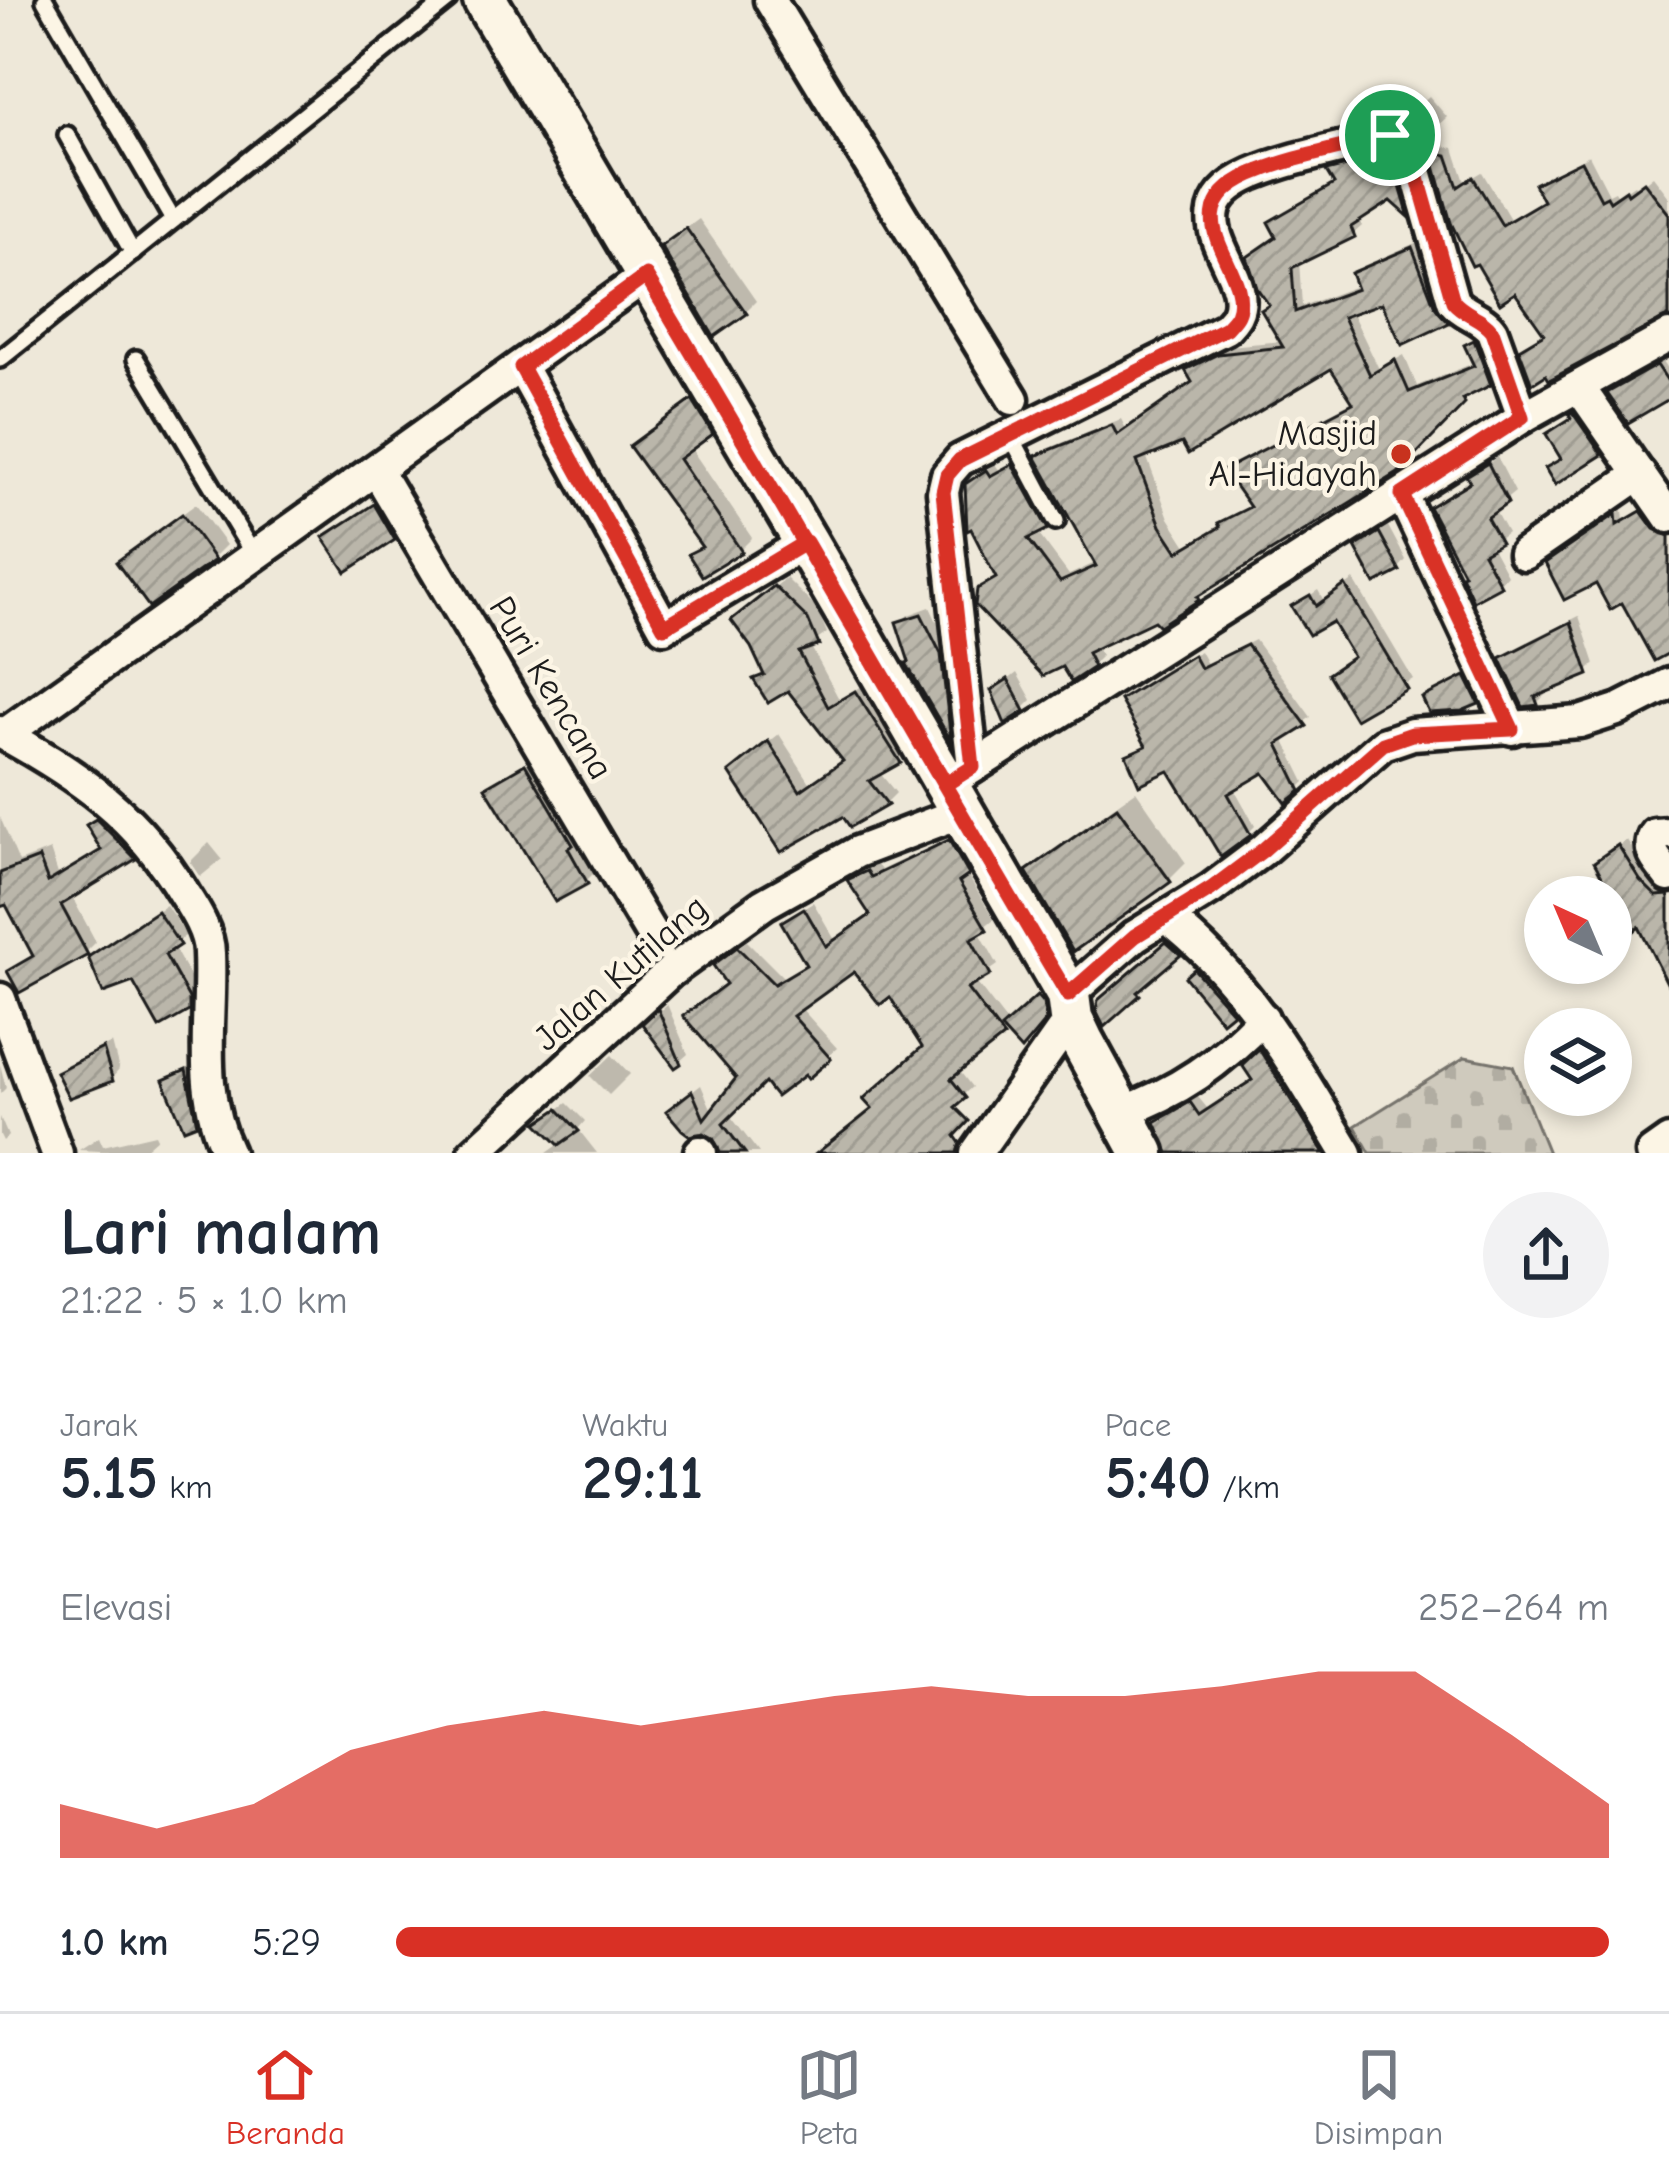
<!DOCTYPE html>
<html lang="id">
<meta charset="utf-8">
<style>
body{margin:0;font-family:"Comic Neue",sans-serif;background:#f2f2f3;color:#1f2937;height:100vh;display:flex;flex-direction:column;font-size:45px;white-space:nowrap}
*{box-sizing:border-box;margin:0}
p{font-size:39px;color:#747a83}
.icon{flex:none;width:66px;height:66px;fill:none;stroke:currentColor;stroke-width:2;stroke-linecap:round;stroke-linejoin:round}
.map{position:relative;height:1153px;overflow:hidden}
.sheet{display:flex;flex-direction:column;background:#fff;flex:1}
.sheet>*{flex:none}
.needle{width:78px;rotate:316deg}
.tools{position:absolute;left:1524px;top:876px;display:grid;gap:24px}
.tools a{display:grid;place-items:center;width:108px;height:108px;border-radius:50%;background:#fff;box-shadow:0 6px 18px #0003;font-size:60px}
.pin{position:absolute;display:grid;place-items:center;width:102px;height:102px;color:#fff;margin:-51px;border:6px solid #fff;border-radius:50%;box-shadow:0 3px 12px #0007}
.round{display:grid;place-items:center;flex:none;width:126px;height:126px;border-radius:63px;background:#f2f2f3}
.head{display:flex;align-items:center;justify-content:space-between;height:204px;padding:0 60px}
h1{font-size:66px;font-weight:600;line-height:90px}
.figures{display:grid;grid-template-columns:repeat(3,1fr);gap:18px;height:204px;padding:12px 60px}
.figures div{display:grid;align-content:center}
.figures b{font-size:60px;font-weight:600}
.figures small{font-size:33px;font-weight:400}
.figures p{font-size:33px}
.chart{height:336px;padding:24px 60px}
.chart p{display:flex;justify-content:space-between}
.chart svg{width:100%;height:216px;margin-top:12px;fill:#d93025;opacity:.7}
ul{padding:0 60px;list-style:none;font-size:39px}
li{display:grid;grid-template-columns:192px 144px 1fr;align-items:center;height:90px}
li i{height:30px;border-radius:15px;background:#d93025}
.tab-bar{display:flex;justify-content:space-around;align-items:center;height:168px;border-top:3px solid #e0e1e3;background:#fff;font-size:33px;color:#747a83}
.tab-bar a{display:grid;justify-items:center;gap:6px}
.tab-bar .on{color:#d93025}
.map>svg:first-child{display:block}
.cemetery{fill:url(#cemetery-stones);stroke:#76736c;stroke-width:3}
.shadow{fill:#0003;fill-rule:evenodd}
.building{fill:url(#building-hatch);stroke:#1c1c1c;stroke-width:3;fill-rule:evenodd}
.lines{fill:none;stroke-linecap:round;stroke-linejoin:round}
.service-casing{stroke:#1c1c1c;stroke-width:24}
.minor-casing{stroke:#1c1c1c;stroke-width:39}
.secondary-casing{stroke:#1c1c1c;stroke-width:51}
.service{stroke:#fcf5e5;stroke-width:15}
.minor{stroke:#fcf5e5;stroke-width:30}
.secondary{stroke:#fcf5e5;stroke-width:42}
.route-casing{stroke:#fff;stroke-width:24}
.route{stroke:#d93025;stroke-width:15}
.poi-dot{fill:#c8321e;stroke:#fcf5e5;stroke-width:4.5}
.labels{text-anchor:middle;dominant-baseline:central;stroke-width:9;stroke-linejoin:round;paint-order:stroke}
.poi-label{font-size:36px;fill:#1c1c1c;stroke:#fcf5e5;text-anchor:end}
.street-label{font-size:36px;fill:#1c1c1c;stroke:#fcf5e5}
</style>
<div class="map">
<svg width="1669" height="1153" viewBox="0 0 1669 1153">
<defs>
<pattern id="cemetery-stones" width="16" height="16" patternUnits="userSpaceOnUse" patternTransform="scale(3)"><rect width="16" height="16" fill="#cfcabd"/><path d="M2 7V4a2 2 0 0 1 4 0v3zM10 15v-3a2 2 0 0 1 4 0v3z" fill="#b1ada2"/></pattern>
<pattern id="building-hatch" width="6" height="6" patternUnits="userSpaceOnUse" patternTransform="scale(3)"><rect width="6" height="6" fill="#bab6aa"/><path d="M-1 1l2-2M0 6l6-6M5 7l2-2" fill="none" stroke="#9f9c92"/></pattern>
</defs>
<rect width="100%" height="100%" fill="#eee8d9"/>
<filter id="ink" filterUnits="userSpaceOnUse"><feTurbulence type="fractalNoise" baseFrequency=".00833" numOctaves="2"/><feDisplacementMap in="SourceGraphic" scale="24" xChannelSelector="R" yChannelSelector="G"/><feConvolveMatrix kernelMatrix="1 2 1 2 8 2 1 2 1" color-interpolation-filters="sRGB"/></filter>
<g filter="url(#ink)">
<path class="cemetery" d="M 1465,1057 L 1513,1066 L 1548,1153 L 1370,1153 L 1355,1126 Z"/>
<g class="shadow">
<path d="M 1429,96 L 1447,117 L 1428,135 L 1422,125 L 1407,117 Z"/>
<path d="M 1441,146 L 1454,148 L 1465,182 L 1482,172 L 1510,219 L 1545,199 L 1538,185 L 1546,177 L 1589,155 L 1609,194 L 1615,191 L 1618,196 L 1634,185 L 1637,189 L 1653,176 L 1669,197 L 1669,310 L 1523,350 L 1547,333 L 1434,153 Z"/>
<path d="M 1399,149 L 1416,206 L 1409,213 L 1391,197 L 1358,218 L 1362,226 L 1353,234 L 1299,261 L 1302,306 L 1359,285 L 1355,274 L 1363,266 L 1420,241 L 1442,299 L 1455,313 L 1447,321 L 1384,299 L 1351,311 L 1379,369 L 1404,355 L 1417,386 L 1476,362 L 1468,345 L 1483,334 L 1498,375 L 1472,393 L 1396,471 L 1207,588 L 1197,598 L 1095,646 L 1101,656 L 1092,665 L 1063,663 L 980,591 L 999,576 L 977,476 L 995,464 L 999,470 L 1021,458 L 1054,519 L 1037,532 L 1069,575 L 1097,562 L 1039,457 L 1047,449 L 1121,419 L 1126,429 L 1195,381 L 1189,371 L 1197,362 L 1229,346 L 1283,341 L 1272,304 L 1278,236 L 1271,223 L 1336,182 L 1330,172 L 1338,164 ZM 1331,365 L 1355,400 L 1236,462 L 1228,470 L 1252,504 L 1187,546 L 1169,518 L 1146,455 Z"/>
<path d="M 699,219 L 756,301 L 745,312 L 676,236 Z"/>
<path d="M 1663,361 L 1669,370 L 1669,395 L 1611,393 Z"/>
<path d="M 705,390 L 723,420 L 690,447 L 752,538 L 740,550 L 692,555 L 703,543 L 645,434 Z"/>
<path d="M 1579,408 L 1606,447 L 1556,481 L 1573,414 Z"/>
<path d="M 1497,457 L 1515,492 L 1494,509 L 1507,533 L 1491,545 L 1507,575 L 1499,584 L 1467,573 L 1433,507 Z"/>
<path d="M 383,498 L 401,529 L 393,537 L 335,529 Z"/>
<path d="M 196,504 L 226,545 L 213,558 L 133,550 Z"/>
<path d="M 1649,506 L 1669,528 L 1669,649 L 1623,599 L 1556,557 L 1623,510 L 1624,521 Z"/>
<path d="M 1388,526 L 1406,560 L 1398,569 L 1359,547 Z"/>
<path d="M 786,578 L 817,609 L 827,633 L 810,645 L 839,699 L 866,684 L 909,751 L 879,772 L 896,793 L 886,803 L 844,813 L 782,848 L 743,763 L 779,734 L 811,784 L 845,759 L 789,688 L 756,679 L 765,670 L 745,611 Z"/>
<path d="M 1354,580 L 1413,679 L 1356,715 L 1355,656 L 1333,618 L 1295,606 L 1318,590 L 1324,601 Z"/>
<path d="M 930,607 L 948,645 L 958,730 L 951,736 L 909,664 L 912,661 L 899,623 L 908,615 Z"/>
<path d="M 1579,616 L 1595,664 L 1587,672 L 1543,691 L 1545,695 L 1537,703 L 1504,659 L 1512,650 Z"/>
<path d="M 1255,640 L 1311,717 L 1283,737 L 1305,782 L 1287,799 L 1265,769 L 1234,788 L 1255,826 L 1249,832 L 1171,767 L 1129,756 L 1148,744 L 1130,694 L 1200,651 L 1207,664 Z"/>
<path d="M 1474,670 L 1485,693 L 1477,701 L 1426,699 Z"/>
<path d="M 1017,673 L 1032,700 L 1023,709 L 994,691 Z"/>
<path d="M 534,758 L 579,835 L 575,839 L 594,873 L 586,881 L 489,788 Z"/>
<path d="M 1136,791 L 1186,863 L 1169,880 L 1030,872 L 1047,854 Z"/>
<path d="M 100,816 L 143,847 L 71,895 L 96,942 L 86,952 L 10,972 L 35,953 L 7,901 L 0,896 L 0,817 L 19,862 L 50,850 L 58,874 L 103,847 L 90,826 Z"/>
<path d="M 958,834 L 976,865 L 967,874 L 994,919 L 979,931 L 998,965 L 975,981 L 1009,1025 L 1047,990 L 1053,1009 L 1029,1038 L 1007,1030 L 958,1069 L 972,1087 L 946,1110 L 912,1110 L 949,1153 L 893,1153 L 890,1150 L 886,1153 L 820,1153 L 876,1108 L 926,1046 L 890,993 L 855,967 L 800,1007 L 837,1048 L 808,1074 L 765,1079 L 729,1114 L 759,1153 L 722,1153 L 717,1137 L 678,1103 L 701,1085 L 713,1113 L 740,1078 L 725,957 L 747,941 L 784,978 L 809,963 L 784,922 L 793,914 L 813,902 L 835,940 L 873,914 L 851,881 L 859,873 L 877,865 L 881,870 Z"/>
<path d="M 1627,840 L 1647,872 L 1664,890 L 1669,889 L 1669,977 L 1606,855 Z"/>
<path d="M 209,843 L 222,859 L 200,877 L 190,862 Z"/>
<path d="M 166,905 L 186,935 L 173,946 L 196,988 L 196,999 L 187,1008 L 135,979 L 100,949 Z"/>
<path d="M 1204,963 L 1239,1002 L 1222,1017 L 1189,977 Z"/>
<path d="M 667,1004 L 688,1054 L 679,1062 L 646,1025 Z"/>
<path d="M 112,1043 L 119,1070 L 111,1079 L 60,1072 L 68,1064 Z"/>
<path d="M 1268,1044 L 1336,1153 L 1172,1153 L 1159,1122 L 1198,1097 L 1208,1109 L 1254,1078 L 1246,1065 Z"/>
<path d="M 612,1055 L 630,1074 L 609,1095 L 590,1076 Z"/>
<path d="M 0,1064 L 6,1088 L 0,1094 Z"/>
<path d="M 194,1064 L 204,1113 L 195,1121 L 167,1081 Z"/>
<path d="M 567,1103 L 585,1121 L 578,1129 L 597,1153 L 547,1153 L 561,1143 L 549,1116 Z"/>
<path d="M 0,1117 L 8,1136 L 3,1141 L 0,1135 Z"/>
<path d="M 155,1134 L 157,1138 L 140,1153 L 79,1150 L 99,1137 L 103,1146 Z"/>
</g>
<g class="building">
<path d="M 1431,152 L 1447,155 L 1458,187 L 1473,177 L 1502,225 L 1543,201 L 1534,184 L 1581,161 L 1601,199 L 1607,196 L 1610,201 L 1626,190 L 1628,194 L 1644,182 L 1669,214 L 1669,316 L 1549,380 L 1546,375 L 1532,384 L 1519,349 L 1544,334 L 1515,293 L 1500,303 L 1477,264 L 1472,266 L 1451,223 Z"/>
<path d="M 1391,155 L 1409,217 L 1391,201 L 1351,227 L 1355,237 L 1292,268 L 1295,312 L 1357,289 L 1351,273 L 1412,247 L 1435,307 L 1449,323 L 1402,345 L 1382,303 L 1343,317 L 1370,375 L 1395,360 L 1409,392 L 1474,366 L 1464,345 L 1474,340 L 1491,385 L 1463,399 L 1465,404 L 1398,473 L 1197,597 L 1199,600 L 1159,626 L 1154,621 L 1087,653 L 1094,667 L 1071,682 L 1062,667 L 1043,676 L 975,605 L 977,589 L 996,578 L 971,529 L 967,531 L 965,484 L 986,470 L 990,476 L 1012,464 L 1048,529 L 1028,539 L 1060,582 L 1096,566 L 1035,456 L 1112,425 L 1117,435 L 1192,382 L 1185,370 L 1218,354 L 1283,347 L 1261,310 L 1269,305 L 1257,288 L 1247,257 L 1276,237 L 1268,222 L 1334,184 L 1326,171 ZM 1331,369 L 1353,403 L 1224,470 L 1250,507 L 1218,523 L 1220,527 L 1178,552 L 1161,526 L 1137,461 L 1182,443 L 1188,454 Z"/>
<path d="M 686,228 L 747,314 L 714,337 L 661,246 Z"/>
<path d="M 1657,365 L 1669,383 L 1669,399 L 1628,423 L 1607,393 Z"/>
<path d="M 692,400 L 713,434 L 679,459 L 742,552 L 702,576 L 688,554 L 702,547 L 629,446 Z"/>
<path d="M 1572,412 L 1602,455 L 1555,485 L 1545,468 L 1561,459 L 1546,434 L 1571,418 L 1569,414 Z"/>
<path d="M 1488,463 L 1508,503 L 1487,518 L 1501,543 L 1483,553 L 1501,586 L 1473,601 L 1461,575 L 1464,574 L 1429,507 L 1470,482 L 1466,476 Z"/>
<path d="M 374,504 L 395,540 L 346,572 L 323,537 Z"/>
<path d="M 1641,511 L 1654,529 L 1669,536 L 1669,653 L 1654,661 L 1622,603 L 1610,610 L 1596,584 L 1564,600 L 1545,563 L 1616,514 L 1617,525 Z"/>
<path d="M 182,514 L 215,560 L 149,607 L 116,562 Z"/>
<path d="M 1379,532 L 1400,571 L 1375,584 L 1355,547 Z"/>
<path d="M 1345,585 L 1407,689 L 1355,719 L 1328,674 L 1353,657 L 1332,622 L 1309,635 L 1291,606 L 1310,595 L 1316,606 Z"/>
<path d="M 774,586 L 808,619 L 819,645 L 799,652 L 828,707 L 855,691 L 901,763 L 869,781 L 888,805 L 850,827 L 843,817 L 781,852 L 729,772 L 768,741 L 800,791 L 843,761 L 788,691 L 768,703 L 753,679 L 764,675 L 751,647 L 731,620 Z"/>
<path d="M 921,614 L 941,654 L 951,741 L 906,663 L 909,662 L 896,622 Z"/>
<path d="M 1571,622 L 1589,675 L 1535,697 L 1538,705 L 1523,707 L 1500,658 Z"/>
<path d="M 1247,645 L 1307,726 L 1278,744 L 1301,791 L 1286,803 L 1264,773 L 1228,794 L 1251,835 L 1221,857 L 1169,771 L 1139,785 L 1126,755 L 1146,746 L 1120,700 L 1193,655 L 1200,668 Z"/>
<path d="M 1465,676 L 1479,704 L 1462,711 L 1429,713 L 1422,698 Z"/>
<path d="M 1008,679 L 1025,711 L 1005,724 L 991,690 Z"/>
<path d="M 525,764 L 573,845 L 568,848 L 588,884 L 555,902 L 485,787 Z"/>
<path d="M 1117,807 L 1171,882 L 1073,952 L 1026,871 Z"/>
<path d="M 96,819 L 136,859 L 61,905 L 88,955 L 19,993 L 7,971 L 33,956 L 6,905 L 0,907 L 0,873 L 39,858 L 48,882 L 101,850 L 86,825 Z"/>
<path d="M 949,840 L 969,875 L 959,882 L 987,930 L 971,939 L 991,975 L 967,989 L 1004,1037 L 951,1079 L 966,1098 L 955,1107 L 969,1121 L 955,1136 L 960,1143 L 957,1153 L 817,1153 L 872,1109 L 863,1099 L 922,1047 L 890,997 L 880,1005 L 854,972 L 793,1016 L 831,1059 L 808,1079 L 805,1075 L 776,1097 L 765,1083 L 723,1124 L 745,1153 L 720,1153 L 713,1138 L 704,1133 L 690,1136 L 682,1130 L 666,1111 L 692,1091 L 704,1119 L 736,1078 L 683,1016 L 726,984 L 713,965 L 737,947 L 774,984 L 806,965 L 781,922 L 804,908 L 826,946 L 870,915 L 847,880 L 867,871 L 871,877 Z"/>
<path d="M 1618,845 L 1640,880 L 1656,896 L 1669,895 L 1669,987 L 1639,927 L 1632,933 L 1594,862 Z"/>
<path d="M 157,911 L 180,945 L 165,955 L 189,998 L 189,1011 L 159,1028 L 133,982 L 103,993 L 88,957 Z"/>
<path d="M 1166,942 L 1181,955 L 1137,992 L 1140,995 L 1104,1027 L 1096,1011 L 1098,1000 Z"/>
<path d="M 1194,969 L 1233,1013 L 1222,1022 L 1185,977 Z"/>
<path d="M 1037,996 L 1043,1003 L 1046,1020 L 1021,1050 L 1001,1028 Z"/>
<path d="M 658,1009 L 681,1064 L 675,1068 L 642,1024 Z"/>
<path d="M 103,1048 L 113,1081 L 69,1098 L 56,1072 Z"/>
<path d="M 1259,1049 L 1324,1153 L 1168,1153 L 1155,1122 L 1190,1102 L 1199,1115 L 1252,1080 L 1242,1065 Z"/>
<path d="M 186,1070 L 197,1124 L 184,1129 L 163,1080 Z"/>
<path d="M 558,1109 L 579,1131 L 559,1145 L 537,1123 Z"/>
</g>
<g class="lines">
<g class="service-casing">
<g id="service">
<path d="M 45,0 L 173,220"/>
<path d="M 67,135 L 133,253"/>
<path d="M 0,359 L 448,0"/>
<path d="M 136,359 L 255,557"/>
<path d="M 1010,434 L 1056,521"/>
</g>
</g>
<g class="minor-casing">
<g id="minor">
<path d="M 770,0 L 1013,399"/>
<path d="M 521,367 L 664,627 L 806,542"/>
<path d="M 1579,387 L 1669,517"/>
<path d="M 377,471 L 658,945"/>
<path d="M 1402,495 L 1512,729"/>
<path d="M 1524,554 L 1640,474"/>
<path d="M 0,732 C 79,775 137,815 184,894 C 195,911 209,933 209,953 C 212,1023 196,1087 228,1153"/>
<path d="M 5,734 L 646,276"/>
<path d="M 973,767 L 943,492 L 947,475 L 960,460 L 1226,328 C 1230,323 1235,319 1237,313 C 1256,272 1164,213 1252,174 C 1295,156 1345,148 1390,135 L 1400,137 L 1408,143 L 1453,301 C 1464,315 1482,316 1492,331 L 1523,417"/>
<path d="M 961,775 L 1523,417 L 1669,336"/>
<path d="M 1669,833 L 1655,834 C 1645,851 1659,862 1669,876"/>
<path d="M 1166,917 C 1247,979 1295,1067 1347,1153"/>
<path d="M 1068,995 L 1135,936 L 1211,889 L 1263,850 L 1383,744 L 1412,734 L 1580,722 L 1620,709 L 1669,684"/>
<path d="M 0,999 L 57,1153"/>
<path d="M 1120,1113 C 1179,1092 1220,1063 1263,1018"/>
<path d="M 700,1152 L 701,1153"/>
<path d="M 474,1153 L 670,972 L 764,904 L 857,852 L 962,812"/>
<path d="M 976,1153 L 1071,1018"/>
<path d="M 1652,1153 L 1669,1141"/>
</g>
</g>
<g class="secondary-casing">
<path id="secondary" d="M 485,0 L 806,542 L 1068,995 L 1071,1018 L 1082,1041 L 1143,1153"/>
</g>
<use href="#service" class="service"/>
<use href="#minor" class="minor"/>
<use href="#secondary" class="secondary"/>
</g>
</g>
<g class="lines" filter="url(#ink)">
<g class="route-casing">
<path id="route" d="M 1390,135 C 1345,148 1295,156 1252,174 C 1164,213 1256,272 1237,314 C 1235,319 1229,324 1226,328 L 960,460 L 947,475 L 943,492 L 973,767 L 946,784 L 806,542 L 664,627 L 521,367 L 646,276 C 789,514 926,756 1068,995 L 1135,936 L 1211,889 L 1263,850 L 1383,744 L 1412,734 L 1512,729 L 1402,495 L 1522,417 L 1492,331 C 1482,317 1464,315 1453,301 L 1408,143 L 1400,136 L 1390,135"/>
</g>
<use href="#route" class="route"/>
</g>
<circle class="poi-dot" cx="1401" cy="454" r="12"/>
<g class="labels">
<g class="poi-label">
<text x="1377" y="433">Masjid<tspan x="1377" dy="41">Al-Hidayah</tspan></text>
</g>
<g class="street-label">
<text transform="translate(551 688) rotate(59)">Puri Kencana</text>
<text transform="translate(621 973) rotate(-41)">Jalan Kutilang</text>
</g>
</g>
</svg>
<div class="tools">
<a><svg class="needle" viewBox="-14 -14 28 28"><path d="M0-13l5 13h-10z" fill="#e53935"/><path d="M0 13l5-13h-10z" fill="#747a83"/></svg></a>
<a><svg class="icon" aria-label="layers" viewBox="0 0 24 24"><path d="M12 4l9 5-9 5-9-5zM3 14l9 5 9-5"/></svg></a>
</div>
<div class="pin" style="left:1390px;top:135px;background:#1e9e55"><svg class="icon" aria-label="arrive" viewBox="0 0 24 24"><path d="M6 21V4h12l-3 4 3 4H6"/></svg></div>
</div>
<section class="sheet">
<div class="head"><div><h1>Lari malam</h1><p>21:22 · 5 × 1.0 km</p></div><a class="round"><svg class="icon" aria-label="share" viewBox="0 0 24 24"><path d="M12 15V3M7 8l5-5 5 5M5 13v7h14v-7"/></svg></a></div>
<div class="figures">
<div><p>Jarak</p><b>5.15<small> km</small></b></div>
<div><p>Waktu</p><b>29:11</b></div>
<div><p>Pace</p><b>5:40<small> /km</small></b></div>
</div>
<div class="chart"><p><span>Elevasi</span>252–264 m</p>
<svg viewBox="0 0 160 44" preserveAspectRatio="none"><path d="M0 44V33L10 38L20 33L30 22L40 17L50 14L60 17L70 14L80 11L90 9L100 11L110 11L120 9L130 6L140 6L150 19L160 33V44z"/></svg>
</div>
<ul>
<li><b>1.0 km</b>5:29<i style="width:100%"></i></li>
</ul>
</section>
<nav class="tab-bar">
<a class="on"><svg class="icon" aria-label="home" viewBox="0 0 24 24"><path d="M3 11l9-7 9 7M6 9v11h12V9"/></svg>Beranda</a>
<a><svg class="icon" aria-label="map" viewBox="0 0 24 24"><path d="M3 6l6-2 6 2 6-2v14l-6 2-6-2-6 2zM9 4v14M15 6v14"/></svg>Peta</a>
<a><svg class="icon" aria-label="saved" viewBox="0 0 24 24"><path d="M7 4h10v16l-5-4-5 4z"/></svg>Disimpan</a>
</nav>
